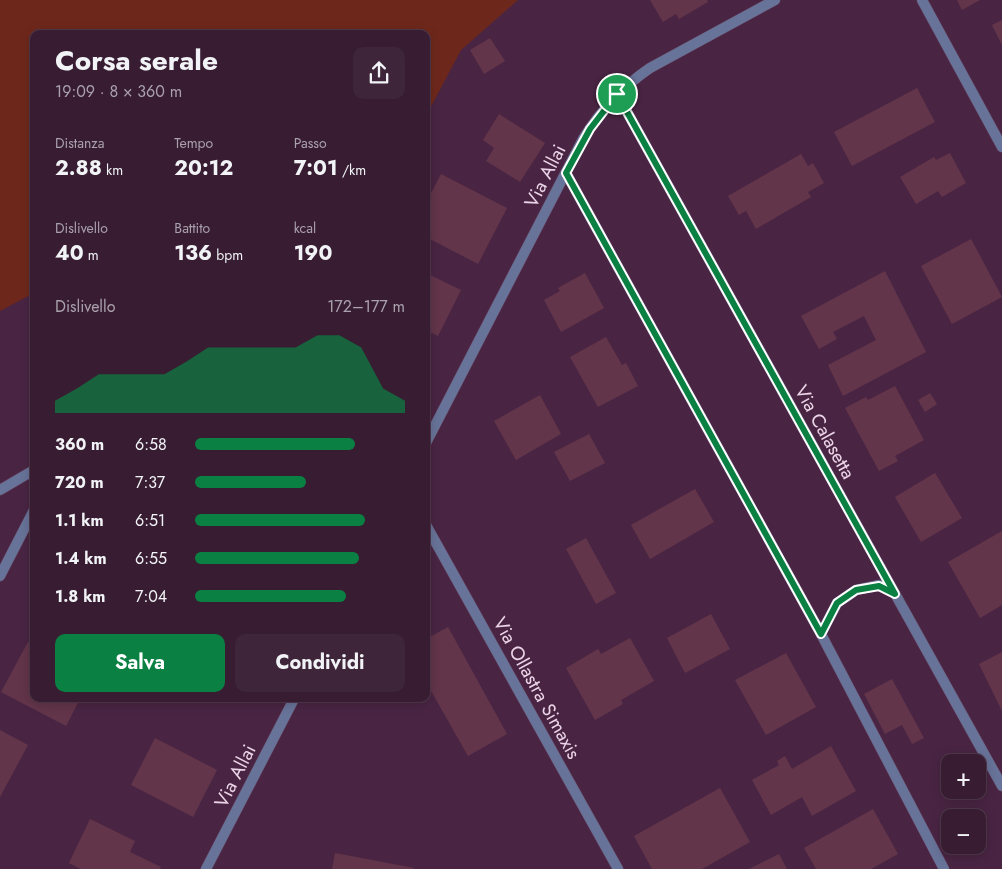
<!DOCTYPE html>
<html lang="it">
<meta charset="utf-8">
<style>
body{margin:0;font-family:Jost,sans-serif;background:#3e253a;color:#f1f3f6;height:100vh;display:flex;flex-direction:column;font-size:19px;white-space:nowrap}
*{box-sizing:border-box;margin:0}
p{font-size:16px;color:#aaa1ac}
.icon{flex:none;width:28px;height:28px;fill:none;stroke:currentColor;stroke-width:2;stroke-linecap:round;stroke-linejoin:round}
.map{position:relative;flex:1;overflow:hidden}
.sheet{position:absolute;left:30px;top:30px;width:400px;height:672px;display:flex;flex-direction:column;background:#371c32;border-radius:10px;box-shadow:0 2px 12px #0003,0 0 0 1px #513a4d}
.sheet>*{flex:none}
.buttons{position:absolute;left:941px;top:754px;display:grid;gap:10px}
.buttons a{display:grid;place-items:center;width:45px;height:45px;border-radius:10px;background:#371c32;box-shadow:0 2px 12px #0003,0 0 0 1px #513a4d;font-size:25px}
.pin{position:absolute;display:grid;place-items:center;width:42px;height:42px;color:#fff;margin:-21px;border:2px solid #fff;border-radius:50%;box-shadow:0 1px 5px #0007}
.round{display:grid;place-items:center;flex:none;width:52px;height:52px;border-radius:10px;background:#3e253a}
.summary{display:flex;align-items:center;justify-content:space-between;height:85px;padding:0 25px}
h1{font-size:28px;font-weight:700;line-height:38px}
.figures{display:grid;grid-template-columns:repeat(3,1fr);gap:8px;height:85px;padding:5px 25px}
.figures div{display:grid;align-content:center}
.figures b{font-size:21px;font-weight:700}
.figures small{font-size:14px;font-weight:400}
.figures p{font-size:14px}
.chart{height:140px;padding:10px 25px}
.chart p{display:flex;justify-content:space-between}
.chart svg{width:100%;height:90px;margin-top:5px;fill:#0b8043;opacity:.7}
.button{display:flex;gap:10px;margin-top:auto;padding:10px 25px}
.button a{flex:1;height:58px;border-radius:10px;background:#0b8043;color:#fff;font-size:20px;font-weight:700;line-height:58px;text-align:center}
.button a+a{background:#3e253a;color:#f1f3f6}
ul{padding:0 25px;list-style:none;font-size:16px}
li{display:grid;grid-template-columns:80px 60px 1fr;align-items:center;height:38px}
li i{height:12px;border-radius:6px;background:#0b8043}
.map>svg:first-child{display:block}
.green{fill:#6e281b}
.building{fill:#63354a}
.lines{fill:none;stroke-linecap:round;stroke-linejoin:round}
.street-casing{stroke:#664561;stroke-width:11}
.street{stroke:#687399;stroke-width:10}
.route-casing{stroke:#fff;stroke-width:10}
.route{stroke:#0b8043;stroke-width:6}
.labels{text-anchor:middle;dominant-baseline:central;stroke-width:4;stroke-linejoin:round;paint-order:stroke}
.street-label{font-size:19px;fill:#ecd5e8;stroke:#492543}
</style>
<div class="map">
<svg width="1002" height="869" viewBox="0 0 1002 869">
<rect width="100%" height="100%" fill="#492543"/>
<path class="green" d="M 0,0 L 518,0 L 461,50 L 426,116 L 426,34 L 34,34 L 34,293 L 0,311 Z"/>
<g class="building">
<path d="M 650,0 L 707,0 L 708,2 L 679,19 L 676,14 L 663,22 Z"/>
<path d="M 957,0 L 980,0 L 962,10 Z"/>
<path d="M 1002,20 L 1002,45 L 992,25 Z"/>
<path d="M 490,38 L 505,61 L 484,74 L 470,50 Z"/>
<path d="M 917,88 L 935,122 L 852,166 L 834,132 Z"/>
<path d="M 499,114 L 545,143 L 520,182 L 486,161 L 494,148 L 483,140 Z"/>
<path d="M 950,153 L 966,183 L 942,197 L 938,191 L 916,204 L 900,177 L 934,157 L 936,160 Z"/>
<path d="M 801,154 L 808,166 L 813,163 L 824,183 L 808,192 L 811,197 L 756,229 L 746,211 L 739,215 L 728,196 Z"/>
<path d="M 441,174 L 507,208 L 478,264 L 426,237 L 426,203 Z"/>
<path d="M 971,239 L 1002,297 L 952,324 L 921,266 Z"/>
<path d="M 885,271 L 926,352 L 843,396 L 828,365 L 876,340 L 864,316 L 833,332 L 837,339 L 819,349 L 801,316 Z"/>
<path d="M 426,273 L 461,290 L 438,336 L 426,330 Z"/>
<path d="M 585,273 L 604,308 L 561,332 L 544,300 L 560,291 L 558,288 Z"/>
<path d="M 606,337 L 622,365 L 626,363 L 638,386 L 598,407 L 570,357 Z"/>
<path d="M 895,386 L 924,440 L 895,456 L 898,461 L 879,471 L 845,408 L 866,397 L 868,400 Z"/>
<path d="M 930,393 L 937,404 L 925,412 L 918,400 Z"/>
<path d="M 540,395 L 561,434 L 516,460 L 494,421 Z"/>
<path d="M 589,434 L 605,463 L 570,481 L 554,452 Z"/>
<path d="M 935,473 L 962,518 L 921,542 L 895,497 Z"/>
<path d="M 695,489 L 714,522 L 650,559 L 631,525 Z"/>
<path d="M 1002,531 L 1002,605 L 980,618 L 948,562 Z"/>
<path d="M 586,538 L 616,593 L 596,604 L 566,549 Z"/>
<path d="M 711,614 L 730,649 L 685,673 L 667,638 Z"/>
<path d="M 448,627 L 507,734 L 468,756 L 426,682 L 426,639 Z"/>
<path d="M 630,638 L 654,681 L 621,700 L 623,704 L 595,720 L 566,668 L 598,649 L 601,654 Z"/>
<path d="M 28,642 L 34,645 L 34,699 L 80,699 L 66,726 L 1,692 Z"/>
<path d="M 1002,652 L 1002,711 L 979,664 Z"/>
<path d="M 786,653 L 816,707 L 766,735 L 735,680 Z"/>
<path d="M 892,679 L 924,738 L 912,744 L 902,725 L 885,734 L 864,694 Z"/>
<path d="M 0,730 L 28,745 L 0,797 Z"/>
<path d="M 155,738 L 217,770 L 193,817 L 131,785 Z"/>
<path d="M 831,746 L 856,791 L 812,816 L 802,797 L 771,815 L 752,780 L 779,765 L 777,761 L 785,756 L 792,769 Z"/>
<path d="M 720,788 L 750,842 L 702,869 L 652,869 L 634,836 Z"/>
<path d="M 873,809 L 898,854 L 871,869 L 816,869 L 804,848 Z"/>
<path d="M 90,819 L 135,841 L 130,852 L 161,867 L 160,869 L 81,869 L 69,863 Z"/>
<path d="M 335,853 L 414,868 L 414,869 L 332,869 Z"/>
<path d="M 779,854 L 787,869 L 749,869 Z"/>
</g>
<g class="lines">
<g class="street-casing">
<g id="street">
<path d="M 922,0 L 1002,147"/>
<path d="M 617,94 L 1002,786"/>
<path d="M 566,173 L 821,634 L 944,869"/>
<path d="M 426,443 L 583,139 C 601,110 622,87 650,68 L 775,0"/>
<path d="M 0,490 L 34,470"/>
<path d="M 426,525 L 618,869"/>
<path d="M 0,576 L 34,510"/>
<path d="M 821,634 L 837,603 L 856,590 L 879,585 L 894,593"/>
<path d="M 206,869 L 294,699"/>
</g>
</g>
<use href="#street" class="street"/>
</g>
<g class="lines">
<g class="route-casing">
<path id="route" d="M 617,94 L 895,594 L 879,586 L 856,590 L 837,603 L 821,634 L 566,173 L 590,129 Z"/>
</g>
<use href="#route" class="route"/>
</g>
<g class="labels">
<g class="street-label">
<text transform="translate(545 176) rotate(-63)">Via Allai</text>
<text transform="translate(825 432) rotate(61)">Via Calasetta</text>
<text transform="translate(537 688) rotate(61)">Via Ollastra Simaxis</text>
<text transform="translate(235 776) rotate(-63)">Via Allai</text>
</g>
</g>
</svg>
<div class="buttons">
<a>+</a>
<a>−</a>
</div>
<div class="pin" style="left:617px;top:94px;background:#1e9e55"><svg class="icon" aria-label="arrive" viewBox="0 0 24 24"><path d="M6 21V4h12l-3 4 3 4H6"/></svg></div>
<section class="sheet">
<div class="summary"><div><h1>Corsa serale</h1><p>19:09 · 8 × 360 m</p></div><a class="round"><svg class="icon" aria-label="share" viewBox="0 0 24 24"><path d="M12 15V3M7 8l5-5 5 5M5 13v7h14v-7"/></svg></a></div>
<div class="figures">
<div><p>Distanza</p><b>2.88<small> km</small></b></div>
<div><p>Tempo</p><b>20:12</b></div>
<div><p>Passo</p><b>7:01<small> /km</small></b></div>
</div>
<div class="figures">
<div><p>Dislivello</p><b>40<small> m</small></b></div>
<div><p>Battito</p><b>136<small> bpm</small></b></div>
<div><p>kcal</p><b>190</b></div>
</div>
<div class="chart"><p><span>Dislivello</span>172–177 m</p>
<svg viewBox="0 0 160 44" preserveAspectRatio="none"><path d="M0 44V38L10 32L20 25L30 25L40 25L50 25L60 19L70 12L80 12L90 12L100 12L110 12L120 6L130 6L140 12L150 32L160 38V44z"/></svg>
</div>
<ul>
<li><b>360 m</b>6:58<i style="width:76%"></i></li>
<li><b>720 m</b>7:37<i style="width:53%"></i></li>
<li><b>1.1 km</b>6:51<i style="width:81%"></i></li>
<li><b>1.4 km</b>6:55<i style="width:78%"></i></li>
<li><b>1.8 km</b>7:04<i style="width:72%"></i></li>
</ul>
<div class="button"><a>Salva</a><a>Condividi</a></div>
</section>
</div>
